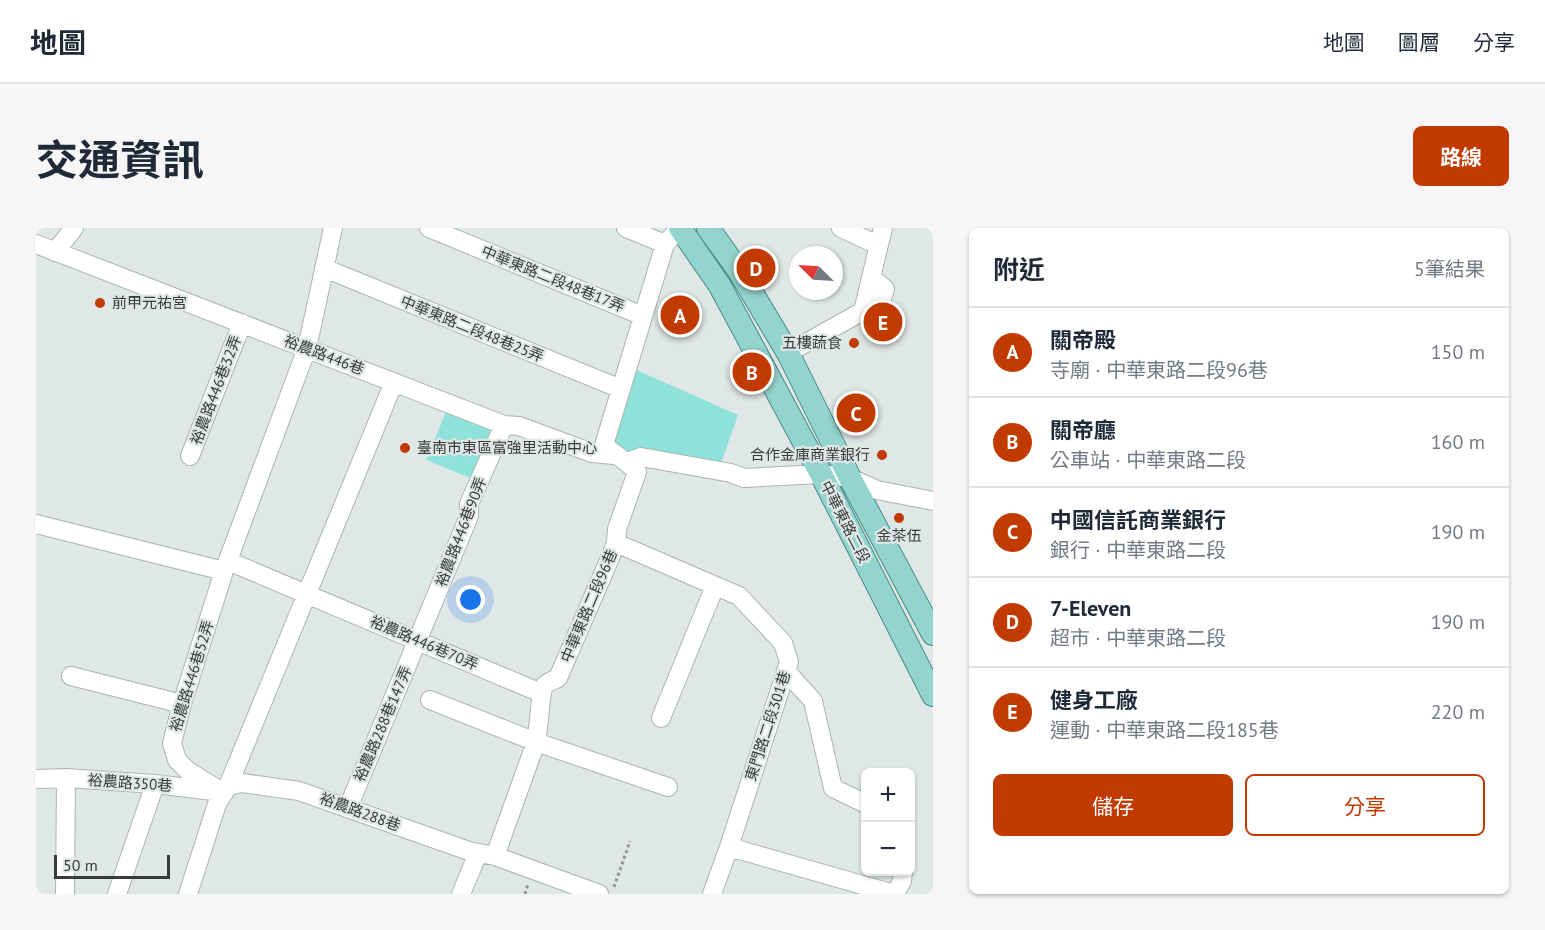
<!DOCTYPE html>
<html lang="zh-TW">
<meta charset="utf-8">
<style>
:root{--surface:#fff;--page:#f6f6f7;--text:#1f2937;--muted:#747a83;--line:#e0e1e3;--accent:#c13a00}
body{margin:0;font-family:"PT Sans","Noto Sans TC",sans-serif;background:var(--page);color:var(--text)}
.controls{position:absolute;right:18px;bottom:18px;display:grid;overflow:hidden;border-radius:9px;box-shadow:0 2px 4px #0004}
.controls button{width:54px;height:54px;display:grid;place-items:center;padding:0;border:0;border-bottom:2px solid var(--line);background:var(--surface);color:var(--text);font:30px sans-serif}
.compass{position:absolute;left:753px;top:18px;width:54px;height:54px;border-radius:50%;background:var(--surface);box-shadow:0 2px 4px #0004;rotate:294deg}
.scale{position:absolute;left:18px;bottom:15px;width:116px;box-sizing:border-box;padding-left:6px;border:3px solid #383b3b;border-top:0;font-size:16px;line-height:21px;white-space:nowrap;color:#383b3b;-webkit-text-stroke:4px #dfe8e7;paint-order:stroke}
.you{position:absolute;left:435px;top:372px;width:21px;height:21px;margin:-15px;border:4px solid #fff;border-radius:50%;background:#1a73e8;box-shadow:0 0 0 9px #1a73e833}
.badge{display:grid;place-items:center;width:39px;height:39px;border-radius:50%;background:var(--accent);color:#fff;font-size:20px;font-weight:700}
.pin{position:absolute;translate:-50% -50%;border:3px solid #fff;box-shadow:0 2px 6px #0006}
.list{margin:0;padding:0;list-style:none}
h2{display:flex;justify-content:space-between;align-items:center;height:78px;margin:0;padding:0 24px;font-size:26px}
h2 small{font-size:20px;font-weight:400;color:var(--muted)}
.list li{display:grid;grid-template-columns:39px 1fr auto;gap:18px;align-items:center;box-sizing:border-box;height:90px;padding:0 24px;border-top:2px solid var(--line)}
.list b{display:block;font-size:22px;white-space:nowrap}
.list p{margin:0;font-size:20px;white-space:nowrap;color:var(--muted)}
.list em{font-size:20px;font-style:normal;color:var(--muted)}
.actions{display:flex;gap:12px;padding:18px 24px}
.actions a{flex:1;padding:14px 0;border:2px solid var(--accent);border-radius:9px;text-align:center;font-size:21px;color:var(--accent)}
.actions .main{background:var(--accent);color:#fff}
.map{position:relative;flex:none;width:897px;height:666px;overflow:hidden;border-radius:9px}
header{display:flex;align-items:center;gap:36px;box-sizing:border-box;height:84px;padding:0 30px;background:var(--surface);border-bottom:2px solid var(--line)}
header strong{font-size:28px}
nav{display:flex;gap:33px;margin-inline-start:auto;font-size:21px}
.intro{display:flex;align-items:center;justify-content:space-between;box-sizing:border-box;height:144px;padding:0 36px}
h1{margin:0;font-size:42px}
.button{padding:15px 27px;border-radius:9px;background:var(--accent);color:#fff;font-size:21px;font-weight:700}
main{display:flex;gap:36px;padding:0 36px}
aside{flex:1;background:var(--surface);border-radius:9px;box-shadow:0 2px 4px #0004}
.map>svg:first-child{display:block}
</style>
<header>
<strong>地圖</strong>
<nav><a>地圖</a><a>圖層</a><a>分享</a></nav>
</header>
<div class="intro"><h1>交通資訊</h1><a class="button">路線</a></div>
<main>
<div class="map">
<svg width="897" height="666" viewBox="0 0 897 666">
<rect width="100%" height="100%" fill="#dfe8e7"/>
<path fill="#8ee2da" d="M596 140 702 187 683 241 592 233 571 217Z
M410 184 459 204 437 251 390 232Z"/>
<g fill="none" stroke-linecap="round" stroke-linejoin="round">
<defs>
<path id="minor" d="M393 0 607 88
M590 0 629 16
M805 0 842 17
M0 16 468 197 483 198 556 225 578 227
M19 24 38 0
M288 40 585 161
M827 83H842L849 61 835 49
M752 125 827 83 847 0
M154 228 206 95
M592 234 605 229 695 245 708 250 785 246 814 250 841 262 897 273
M0 296 188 343
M580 315 703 368 747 415 753 434 693 619 676 666
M192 333 505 465
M750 443 777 473 797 560 830 576
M35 448 146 476
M394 472 500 514 632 559
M625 490 679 358
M0 551 30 550 119 556 177 563
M192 558 358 154
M188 565 152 543 141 532 136 515 146 476 188 343 271 120 297 0
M312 580 433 288V276L468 197
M693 619 858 666
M459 628 500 514C503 502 504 463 509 457 512 454 518 452 522 450L574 330 580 315 581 301 601 244C591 233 579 227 568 217L629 16 644 0
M29 666 30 550
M81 666 119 556
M152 666 181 576 192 558 206 555 263 563 433 623 459 628 563 666
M425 666 442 625
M859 666 866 653 867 644"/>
<path id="major" d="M644 0 684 58 785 246 897 467
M672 0 703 43 752 125 814 250 897 406"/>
</defs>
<use href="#minor" stroke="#abb3b2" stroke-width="20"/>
<use href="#major" stroke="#468c86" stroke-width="24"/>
<path stroke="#8f9695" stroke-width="3" stroke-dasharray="3 3" stroke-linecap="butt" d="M578 659 594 613
M489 666 492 656"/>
<use href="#minor" stroke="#fff" stroke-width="18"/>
<use href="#major" stroke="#94d4ce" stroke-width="22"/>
</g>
<g fill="#c13a00" stroke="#dfe8e7" stroke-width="2">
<circle cx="64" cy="75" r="6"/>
<circle cx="818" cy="115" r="6"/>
<circle cx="369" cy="220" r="6"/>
<circle cx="846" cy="227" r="6"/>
<circle cx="863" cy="290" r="6"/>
</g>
<g text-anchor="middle" stroke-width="4.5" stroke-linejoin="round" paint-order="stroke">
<g font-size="15" fill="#383b3b" stroke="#dfe8e7">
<text transform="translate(517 51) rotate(22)" y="5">中華東路二段48巷17弄</text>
<text transform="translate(436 101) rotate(22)" y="5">中華東路二段48巷25弄</text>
<text transform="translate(288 127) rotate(21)" y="5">裕農路446巷</text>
<text transform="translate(180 162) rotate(-69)" y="5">裕農路446巷32弄</text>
<text transform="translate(809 294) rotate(63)" y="5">中華東路二段</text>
<text transform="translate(425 304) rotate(-69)" y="5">裕農路446巷90弄</text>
<text transform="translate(553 378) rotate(-67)" y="5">中華東路二段96巷</text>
<text transform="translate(388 415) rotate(23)" y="5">裕農路446巷70弄</text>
<text transform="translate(156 448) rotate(-73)" y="5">裕農路446巷52弄</text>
<text transform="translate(347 496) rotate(-67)" y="5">裕農路288巷147弄</text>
<text transform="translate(732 498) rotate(-72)" y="5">東門路二段301巷</text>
<text transform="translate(94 555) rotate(4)" y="5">裕農路350巷</text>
<text transform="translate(324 584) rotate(20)" y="5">裕農路288巷</text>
</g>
<g font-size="15" fill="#383b3b" stroke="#dfe8e7" text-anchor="start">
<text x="76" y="80">前甲元祐宮</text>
<text x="806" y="120" text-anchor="end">五樓蔬食</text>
<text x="381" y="225">臺南市東區富強里活動中心</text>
<text x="834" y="232" text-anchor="end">合作金庫商業銀行</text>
<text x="863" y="313" text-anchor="middle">金茶伍</text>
</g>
</g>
</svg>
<div class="controls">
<button>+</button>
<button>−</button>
</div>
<svg class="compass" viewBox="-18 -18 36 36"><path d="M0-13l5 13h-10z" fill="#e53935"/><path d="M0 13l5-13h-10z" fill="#747a83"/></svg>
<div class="scale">50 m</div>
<div class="you"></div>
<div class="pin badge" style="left:644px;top:87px">A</div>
<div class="pin badge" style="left:716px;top:144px">B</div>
<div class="pin badge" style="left:820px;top:185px">C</div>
<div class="pin badge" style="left:720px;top:40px">D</div>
<div class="pin badge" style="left:847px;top:94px">E</div>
</div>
<aside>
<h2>附近<small>5筆結果</small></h2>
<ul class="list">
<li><span class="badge">A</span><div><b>關帝殿</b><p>寺廟 · 中華東路二段96巷</p></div><em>150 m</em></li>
<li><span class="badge">B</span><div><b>關帝廳</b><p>公車站 · 中華東路二段</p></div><em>160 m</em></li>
<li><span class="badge">C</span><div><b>中國信託商業銀行</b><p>銀行 · 中華東路二段</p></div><em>190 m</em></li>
<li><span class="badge">D</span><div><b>7-Eleven</b><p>超市 · 中華東路二段</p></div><em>190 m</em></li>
<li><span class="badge">E</span><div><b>健身工廠</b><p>運動 · 中華東路二段185巷</p></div><em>220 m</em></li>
</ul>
<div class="actions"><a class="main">儲存</a><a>分享</a></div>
</aside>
</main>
